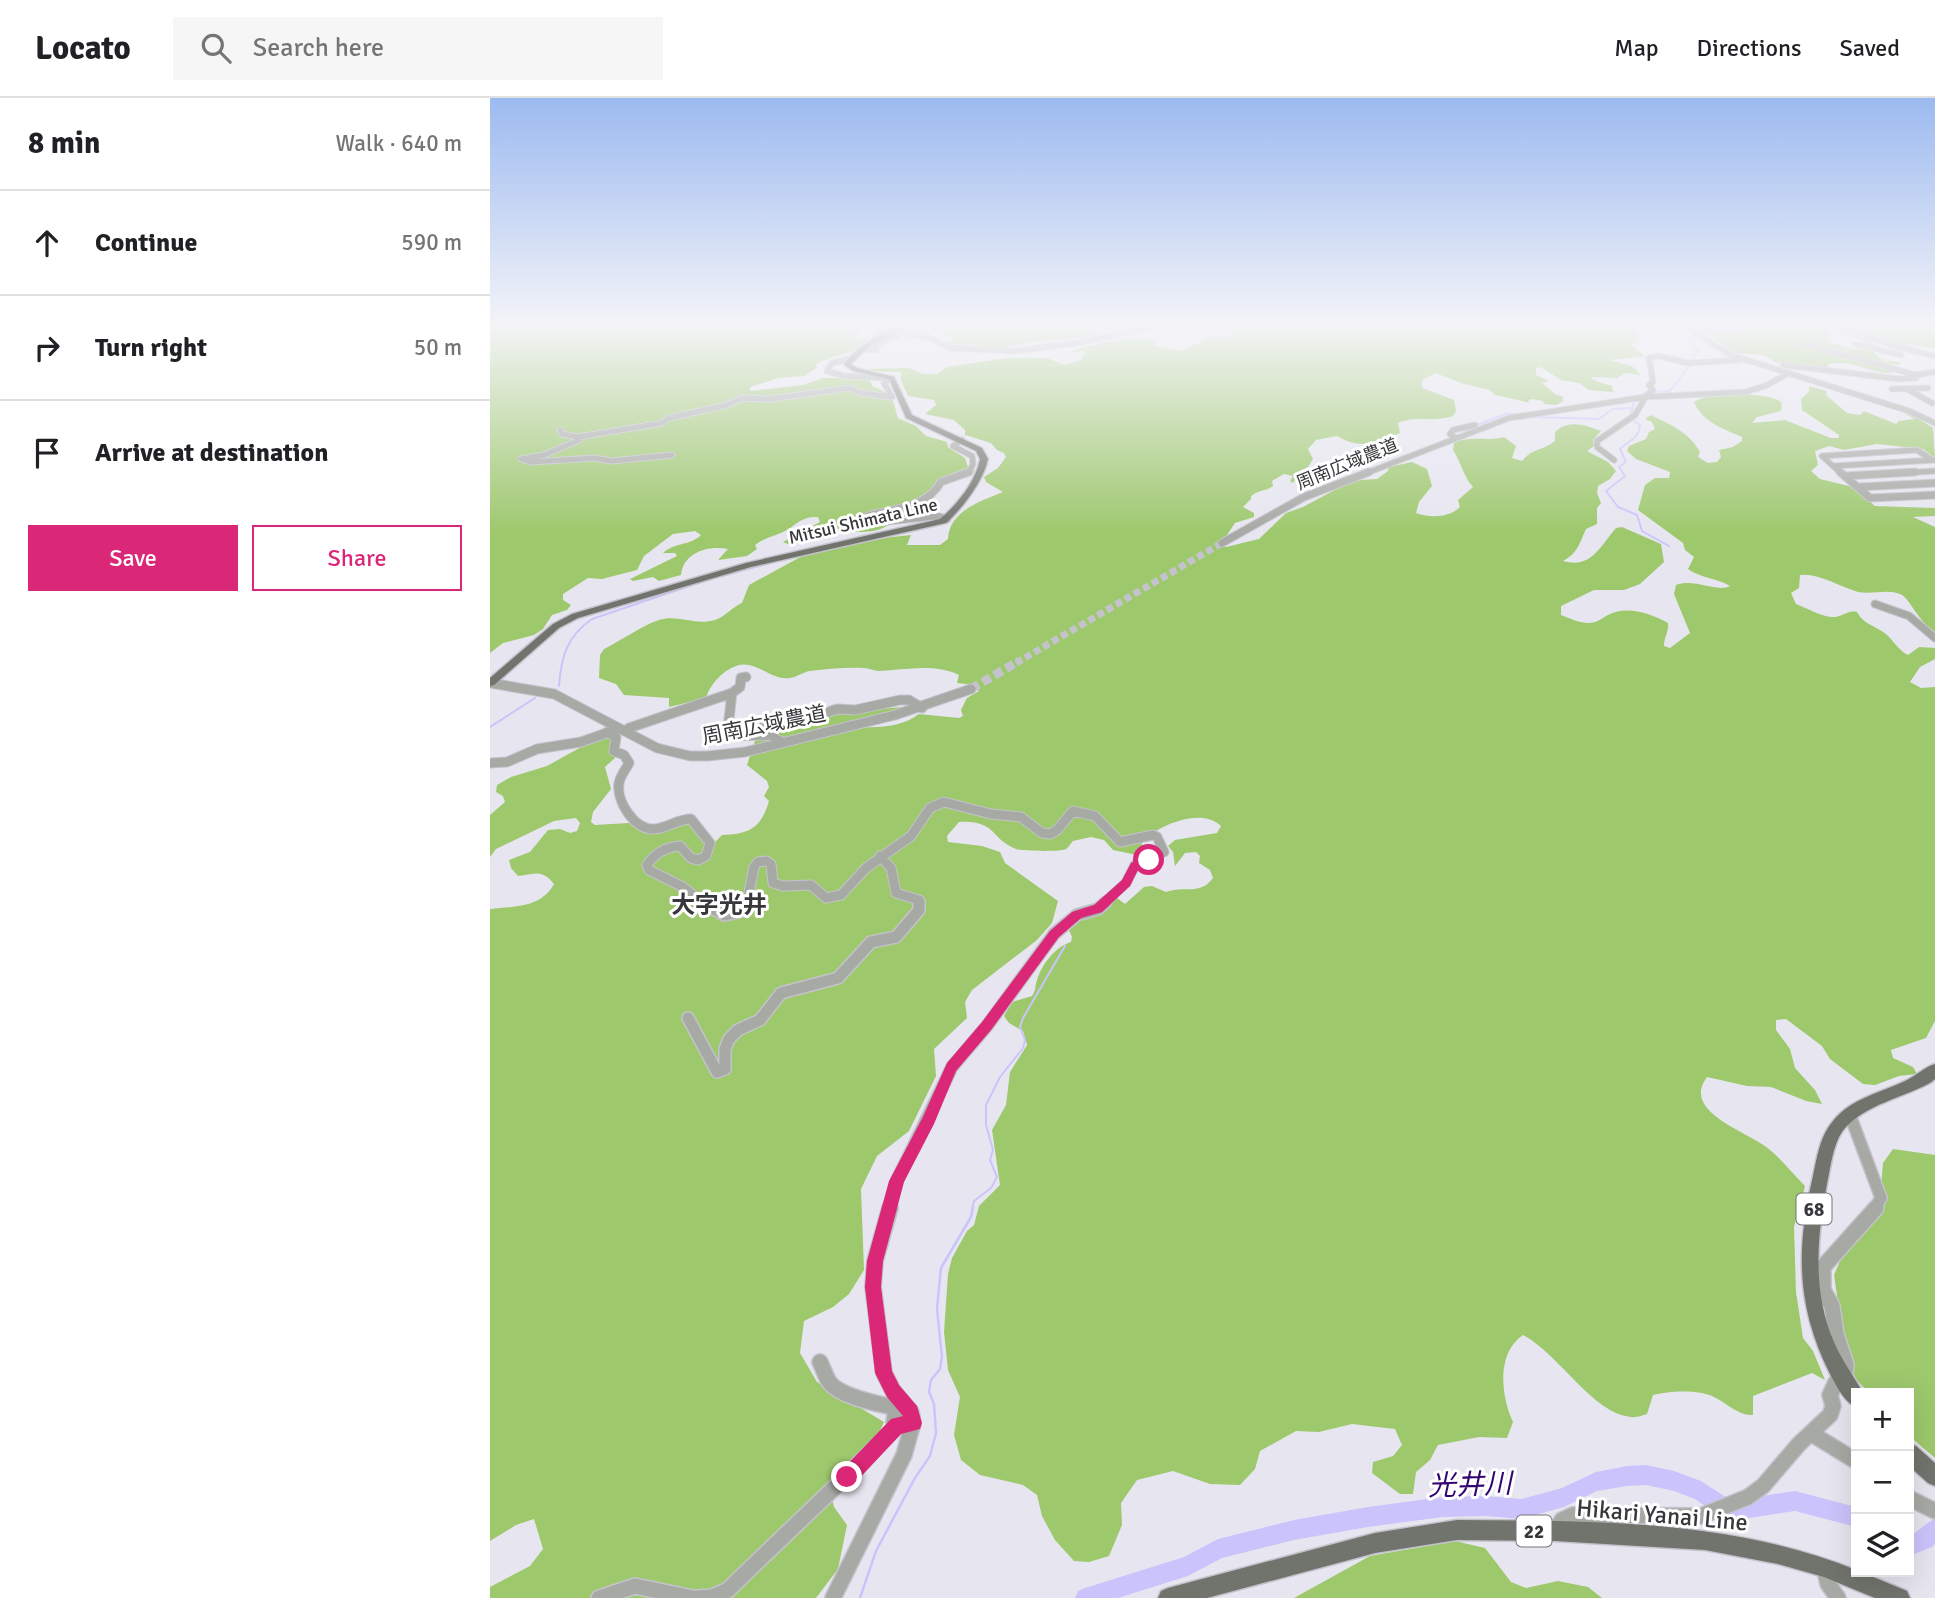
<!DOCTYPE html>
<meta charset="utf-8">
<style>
:root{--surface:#fff;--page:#f6f6f6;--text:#202124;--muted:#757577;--line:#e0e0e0;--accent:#db2777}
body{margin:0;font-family:Signika,"Noto Sans JP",sans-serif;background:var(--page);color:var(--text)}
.controls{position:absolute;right:21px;bottom:21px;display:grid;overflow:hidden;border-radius:0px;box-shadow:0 7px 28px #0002}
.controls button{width:63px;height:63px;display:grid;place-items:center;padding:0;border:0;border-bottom:2px solid var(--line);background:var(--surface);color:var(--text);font:35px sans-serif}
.stop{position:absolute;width:21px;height:21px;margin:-16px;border:5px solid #db2777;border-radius:50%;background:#fff}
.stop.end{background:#db2777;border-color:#fff;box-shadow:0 2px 7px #0008}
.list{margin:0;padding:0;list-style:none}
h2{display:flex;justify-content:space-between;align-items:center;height:91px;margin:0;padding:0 28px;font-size:30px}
h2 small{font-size:23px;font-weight:400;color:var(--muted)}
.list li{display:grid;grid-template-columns:46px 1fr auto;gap:21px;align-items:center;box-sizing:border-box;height:105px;padding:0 28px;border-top:2px solid var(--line)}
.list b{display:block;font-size:26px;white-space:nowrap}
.list em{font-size:23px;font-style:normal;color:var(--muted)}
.actions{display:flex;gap:14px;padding:21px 28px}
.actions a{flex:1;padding:16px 0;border:2px solid var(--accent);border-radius:0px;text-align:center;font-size:24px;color:var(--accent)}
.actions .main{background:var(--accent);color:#fff}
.icon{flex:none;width:38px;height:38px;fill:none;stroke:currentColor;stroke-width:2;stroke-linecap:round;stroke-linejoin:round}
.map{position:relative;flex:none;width:1445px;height:1500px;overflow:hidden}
header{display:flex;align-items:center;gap:42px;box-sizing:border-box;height:98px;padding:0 35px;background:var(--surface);border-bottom:2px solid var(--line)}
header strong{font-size:33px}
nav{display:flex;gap:38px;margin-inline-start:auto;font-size:24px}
.search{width:490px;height:63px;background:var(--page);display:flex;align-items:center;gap:18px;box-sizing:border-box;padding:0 24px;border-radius:0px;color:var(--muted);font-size:26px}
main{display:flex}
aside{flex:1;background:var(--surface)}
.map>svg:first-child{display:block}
</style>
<header>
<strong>Locato</strong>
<div class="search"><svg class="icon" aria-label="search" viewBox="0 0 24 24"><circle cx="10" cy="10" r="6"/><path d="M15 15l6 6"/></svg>Search here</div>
<nav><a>Map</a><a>Directions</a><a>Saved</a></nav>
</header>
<main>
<aside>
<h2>8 min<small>Walk · 640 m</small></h2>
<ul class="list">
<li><svg class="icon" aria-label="ahead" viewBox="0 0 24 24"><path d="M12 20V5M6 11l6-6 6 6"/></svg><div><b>Continue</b></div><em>590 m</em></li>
<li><svg class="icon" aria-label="right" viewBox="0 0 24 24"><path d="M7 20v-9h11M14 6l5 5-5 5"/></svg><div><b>Turn right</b></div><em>50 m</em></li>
<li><svg class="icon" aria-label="arrive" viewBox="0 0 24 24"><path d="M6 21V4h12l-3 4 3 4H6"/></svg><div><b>Arrive at destination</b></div></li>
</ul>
<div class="actions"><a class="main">Save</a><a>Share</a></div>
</aside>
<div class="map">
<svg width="1445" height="1500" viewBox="0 0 1445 1500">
<rect width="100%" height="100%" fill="#e7e6f0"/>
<path fill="#9dc86c" d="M444 226 624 227 605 231 603 235 617 238 546 243 507 251 485 247 454 246 466 239 444 234Z
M1091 226 1100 230 1143 231 1150 241 1141 247 1155 258 1119 262 1142 268 1151 277 1135 275 1127 280 1102 279 1103 282 1122 288 1123 294 1099 292 1089 285 1071 282 1051 269 1046 270V277L1059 283 1052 285 1065 296 1073 299V303L1066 307 1054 306 1053 303 1043 301 1038 302 1040 305 1032 303 1005 297 1000 292 971 285 946 275 932 282V290L964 302 966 313 963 318C941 325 928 317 908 325L910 335C885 345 871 352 847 338L826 342 818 351 823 361 818 369 807 375V381L802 385 800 383 803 378 794 376 782 383 783 388C777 393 768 392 761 398V401L753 409 764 415V419L745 425 737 437 728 444 736 449 769 441 796 415 813 409 852 388 870 382 887 381 898 373 899 369 922 364 937 371 942 388 929 404 926 415C939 420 959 420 970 409L968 402 983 389C973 378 971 364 963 352L964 345C980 337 997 344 1014 339L1026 348 1022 360 1032 363C1042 350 1053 353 1065 343V334C1078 321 1095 327 1111 333L1103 342 1104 348 1097 353 1118 364 1126 373 1120 381 1108 388 1107 395 1111 405 1107 410V426L1096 431C1089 446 1088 455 1073 463 1102 471 1110 448 1126 430L1132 429 1171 446 1174 464 1150 486 1134 492H1104L1071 508V517C1079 520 1089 525 1098 525 1108 525 1110 521 1118 517 1137 507 1161 516 1178 525 1179 534 1174 539 1174 548L1180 550 1200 535 1184 496 1186 487C1205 480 1226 495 1240 488 1227 480 1210 480 1198 471L1204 459 1195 452 1193 445 1148 412 1155 387 1165 380H1179L1180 374 1146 361 1137 353 1139 348 1156 341 1159 334 1165 331 1162 324 1155 321 1161 317C1181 327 1199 334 1210 354L1208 359 1218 365 1227 364 1231 359 1229 352 1243 349 1252 343V339C1234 331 1212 324 1204 304 1216 294 1282 293 1292 305L1291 313 1267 319 1262 325 1295 322 1341 340H1349V337L1312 312 1311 301 1319 294V288L1337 293 1336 297 1357 315 1370 317 1374 313 1406 326 1409 323 1425 321 1414 315H1420L1443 330 1445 360 1433 351 1387 346 1354 352 1339 348 1325 353 1328 367 1321 373 1330 381 1363 389 1385 408 1445 410V418L1423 419 1445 429V534C1428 523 1421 503 1412 497 1400 490 1382 497 1368 494 1350 489 1329 475 1310 477L1309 490 1301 495 1306 506C1317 510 1333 520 1345 519 1354 518 1358 512 1367 514 1373 526 1386 528 1396 536 1404 543 1408 552 1418 557L1429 549 1445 550V561L1430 569 1420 584 1431 590 1445 589V923L1436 940 1401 952 1403 960 1423 969 1427 976 1409 978 1385 987 1373 986 1340 961 1332 948 1296 921 1286 922V932L1300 951 1305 970 1325 992 1332 1006 1316 1003 1281 989 1257 988 1217 979C1190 1015 1260 1034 1280 1052 1292 1062 1303 1076 1315 1088L1304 1129 1306 1194 1313 1240 1323 1253 1335 1282 1322 1275 1263 1298V1317C1248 1318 1237 1305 1224 1299 1208 1291 1180 1293 1163 1297L1157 1316C1153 1317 1146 1320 1141 1319 1103 1316 1069 1256 1033 1237 1006 1255 1011 1299 1023 1324L1017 1340 989 1339 948 1347 940 1362 926 1374 923 1396H910L882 1375 883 1364 903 1358 912 1347 905 1331 862 1326 829 1334 806 1333 770 1353 765 1371 750 1387 720 1386 683 1373 647 1382 631 1405 632 1427 619 1458 599 1464 584 1463 565 1442 552 1418 547 1397 533 1387 490 1377 471 1362 464 1337 470 1299 458 1272 454 1234 458 1176 462 1160 477 1133 484 1127 489 1108 510 1087 502 1032 516 1007 520 974 537 947 533 933 519 925 514 918 522 904 542 898C546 892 545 888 547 882 552 866 565 849 581 844L582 839 579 832 582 826 621 801 627 800 635 806 654 789 662 788 676 794C694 787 710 798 723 780L720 772 709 765 710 758 706 754 695 755 685 768 683 754 678 748 685 742 727 735 731 728C711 709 670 727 652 743V747L662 748 667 753 656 759 623 752 614 742 601 739 583 743C581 745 579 749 576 751 571 754 532 753 526 751 500 741 507 722 469 724L457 738 458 744 492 748 510 754 515 765 568 803 562 825 547 842 482 892 475 904 477 920 444 951 446 978 419 1033 387 1058 371 1091 374 1172 359 1196 343 1209 314 1223 310 1255 327 1284 394 1324 387 1339 339 1385 344 1409 357 1427 348 1471 326 1500H0V1489L40 1468 53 1451 44 1421 26 1427 0 1443V811C25 808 51 810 64 786 52 771 45 776 28 778L21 770 19 762 40 754 58 732 70 731 80 735 87 733 90 725 86 720 64 723 6 751 0 759V717L15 704 13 698 6 694 7 687 21 679 57 668 111 638 124 641 125 660 115 669 121 691 103 714 101 724 105 727 155 724 166 733C195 719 201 724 224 745L232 737C260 736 271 730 279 703L274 698 279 689 277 683 257 667 265 643 273 640 278 629 291 623 299 622 313 626 348 615 411 609 417 610 372 629C392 630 413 628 429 616L469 620 473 618 471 612 477 600 489 593 484 587 467 585 469 577C444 565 415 572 389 573 384 573 379 570 373 570 357 569 337 571 320 573 313 574 307 579 300 580 281 583 268 563 249 567 234 571 220 586 216 600L179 609V600L134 597 126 586 109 580 110 557 114 551C132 542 151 528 169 522 187 516 206 528 225 522 235 519 242 509 252 505L259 487 314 457 334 451 384 441 421 437 417 447H450L458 441C459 413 491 403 513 394L496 384 494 379 508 370 516 359 514 355 507 352 501 345 475 337V332L464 322 435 316 446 307 444 302 418 298 411 282V274L377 273 379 271 419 270 433 276H448L456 269 518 260H557L574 267 592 262 591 258 595 257V253L580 254C601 245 647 237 668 243L663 247 689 253 711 244 714 239H741L744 237 738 234 737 227Z
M1261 226 1440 227 1445 230V251L1412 245 1424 251 1419 253 1383 244 1377 245 1337 228H1330L1340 236 1337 241 1342 245 1363 251 1381 252 1393 263 1410 264V267L1401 266 1400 272 1404 275C1378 276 1363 260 1338 266V270L1285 264 1274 257 1243 255 1232 250 1234 247 1215 235C1221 230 1239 226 1248 227 1256 228 1258 233 1268 231Z
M0 227H373L366 239 378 242V245C362 256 343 257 326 266L327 270 314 278 288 280 260 289V293L313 287 333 280H379L382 288C405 298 401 297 408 320L426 328 436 338 457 344 458 349 475 360 478 369 485 373C477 384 468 379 457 383 452 385 446 391 441 394L442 401 421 412 397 419 395 420 403 424C383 439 366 432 344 434 329 436 315 445 300 447L293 444 330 424 328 419C313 418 308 425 297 432 286 438 275 439 265 447L267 451 257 458 228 462 238 451C219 447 193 454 191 477L169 483 163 479 143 483 140 481 187 458 185 455H173C185 444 200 448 211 437L205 433 183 436 154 458 147 472 112 481 98 480 73 496V502L81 507 77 512 62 517 53 531 44 537 13 545 0 555Z
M1403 1051 1445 1057V1360L1419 1338V1295H1379L1363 1278 1354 1245 1344 1177 1354 1154 1389 1115 1393 1065Z
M965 1443 995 1450 1021 1484 1036 1490 1068 1483 1098 1489 1112 1500H804L880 1458Z"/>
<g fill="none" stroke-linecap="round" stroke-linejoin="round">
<path stroke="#cbc4fc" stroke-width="2" d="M1180 226 1190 232 1208 253 1201 262
M1163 294 1180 293 1200 267
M1146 299 1157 295
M1140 318 1144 304
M1041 319 1109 321 1123 311 1143 310
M1141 321 1150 327C1149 341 1139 342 1130 351L1136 364 1129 369 1135 378 1116 393 1128 409 1147 417 1152 433 1179 448
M987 327 1016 316H1028
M228 479 295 461
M69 588C71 559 77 538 102 521L220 481
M0 629 45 600
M482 1111 484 1103 501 1090 507 1079 500 1062 503 1052 496 1027V1007L510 979 533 950 535 942 530 929 533 920 575 848"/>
<path stroke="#cbc4fc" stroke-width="2.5" d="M370 1500 386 1453 425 1380 440 1358 446 1335 444 1306 439 1294 441 1282 450 1271 452 1259 447 1211 451 1170 481 1119 483 1110"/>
<path fill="#cbc4fc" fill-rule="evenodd" d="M1156 1367 1184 1373 1211 1383 1234 1398 1246 1402 1305 1393 1366 1409V1429L1305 1413 1246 1422 1221 1412 1205 1401 1184 1393 1156 1387 1137 1388 1107 1393 1074 1409 1031 1421 996 1418 953 1419 878 1429 804 1442 732 1460 698 1478 628 1500H585L588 1493 595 1490 694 1459 728 1441 804 1422 878 1409 953 1399 996 1398 1031 1401 1072 1390 1106 1374 1137 1368Z
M1445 1421V1446L1442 1449 1419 1458V1438C1429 1434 1435 1425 1445 1421Z"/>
<path stroke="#c4c3cc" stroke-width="7" stroke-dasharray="7 3.5" stroke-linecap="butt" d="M526 565 732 445"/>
<path stroke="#c4c3cc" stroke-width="9" stroke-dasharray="9 4.5" stroke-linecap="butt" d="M481 591 529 563"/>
<defs>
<path id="minor-far4" d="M425 226 434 232 435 237 460 250 525 253 587 245 676 226
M1192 226 1241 257 1419 313 1445 325
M1290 226 1295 229
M1349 226 1401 247 1445 258
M1206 236 1221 230H1257L1251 226
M385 240 387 235 408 226
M1365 246 1411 257
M1318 247 1426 277 1445 274
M373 251 386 252 387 246 413 235 440 240
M360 261 342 265 337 273 354 278 401 280
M1293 267 1409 281 1426 280
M1402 291 1438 290
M1417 291 1442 305
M70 332 72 336 88 339 172 325 179 320 237 307 252 300 279 301 359 290 371 295 402 299 394 285 402 280
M966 340 960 336 963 332 985 327
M89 342 54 357 31 361 40 364 105 360 121 363 182 357
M472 342 463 348 482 358 483 366 479 374 474 376
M1124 362 1107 349V343L1145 317 1156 298 1163 292 1159 287 1163 284 1159 260 1168 258 1199 265 1250 262
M1343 368 1444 362
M874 376 1019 320 1155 299 1255 294 1275 288 1299 275
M1352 376 1332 358 1427 352 1442 362
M1394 376 1445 373"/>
<path id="minor-far3" d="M1350 374 1380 400 1445 397
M1355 378 1425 374
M1369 389 1445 385
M457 421 444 418 379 425 374 421 380 417C406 411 437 409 451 384L479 374
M732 445 814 399 879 374
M1385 506 1419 518 1445 540"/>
<path id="minor-far2" d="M0 585 64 596 167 650 200 658H218L255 654 405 617 481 591
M242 595 237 638 280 637 291 644
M139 630 242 595 250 589 251 580 256 579
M117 634 126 639 124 653 134 657 139 665C136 671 130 678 129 685 126 703 144 731 163 731 176 731 187 721 201 721L220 745 216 758 208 762 201 760 190 748C176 749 165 755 157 767L159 772 193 789 213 805
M262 636 275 626 294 619 311 623 347 611 365 612 410 602H419L432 610
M0 665 17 664 47 651 91 644 122 633
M390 758 401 770 406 795 429 802V805
M257 805 264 769 268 764 276 763 281 766 283 785 293 788 321 787 336 800 351 797 376 770 421 738 440 710 454 704 501 716 531 719 552 735 560 736 567 732 583 713 605 718 630 744 663 737 667 739 674 754 645 767 636 785 614 805"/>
<path id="minor-far1" d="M211 804 235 817 252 813 258 804
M198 920 227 974 235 971V951L239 941 248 932 270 922 291 895 348 880 381 844 406 839 429 812V804
M1360 1017 1391 1100 1384 1111
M399 1111 407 1082 462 969 497 928 564 836 587 817 608 811 616 804"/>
<path id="minor" d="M330 1264C333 1270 336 1280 340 1285 351 1299 390 1306 406 1310L404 1324 407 1328H413
M1355 1275 1356 1267 1346 1236 1342 1208 1333 1192V1169L1386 1110
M1322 1336 1366 1363
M1419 1400 1445 1413
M1066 1433 1072 1422 1083 1417 1211 1418 1258 1399 1273 1388 1309 1346 1340 1317 1343 1308 1340 1297 1346 1284
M1334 1469 1338 1486 1348 1500
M109 1500 145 1488 203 1500
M207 1500 222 1499 238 1492C294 1437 352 1384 407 1328
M343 1500 414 1357 423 1325 421 1314 403 1293 394 1275 383 1189 385 1163 400 1110"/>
<path id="major" d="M417 226H427L379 249 361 266 367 270 404 279 422 317 492 350 498 361C494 382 472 411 456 425L261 469 88 520 69 530 4 587 0 588V580L63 526 82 516 256 465 450 421C467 407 486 383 490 361L486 353 416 320 399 281 363 273 354 267C368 245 393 235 417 226Z
M1445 966V981L1440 985C1412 1000 1377 1006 1355 1030 1343 1044 1341 1068 1337 1086 1327 1138 1322 1194 1344 1244 1352 1263 1364 1278 1373 1295H1366V1309C1354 1304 1346 1287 1340 1276 1306 1208 1306 1151 1323 1078 1327 1059 1330 1038 1343 1023 1361 1000 1393 994 1417 982 1427 977 1435 969 1445 966Z
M1419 1346 1426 1348 1445 1365V1388L1438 1385 1419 1368Z
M967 1422C1101 1423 1240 1421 1366 1472V1474H1371L1417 1493 1420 1500H1385L1334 1479 1288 1466 1215 1452 1065 1443 967 1442 885 1455 717 1500H668L671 1493 678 1490 885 1435Z"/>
</defs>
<use href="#minor-far4" stroke="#c4c3cc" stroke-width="7"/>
<use href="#minor-far3" stroke="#c4c3cc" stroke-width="9"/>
<use href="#minor-far2" stroke="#c4c3cc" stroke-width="11"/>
<use href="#minor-far1" stroke="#c4c3cc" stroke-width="14"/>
<use href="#minor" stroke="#c4c3cc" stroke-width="18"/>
<use href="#major" stroke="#c4c3cc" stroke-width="3"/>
<use href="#minor-far4" stroke="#a7a9a5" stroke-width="5"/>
<use href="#minor-far3" stroke="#a7a9a5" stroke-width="7"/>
<use href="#minor-far2" stroke="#a7a9a5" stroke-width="9"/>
<use href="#minor-far1" stroke="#a7a9a5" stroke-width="11"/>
<use href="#minor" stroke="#a7a9a5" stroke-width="15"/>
<use href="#major" fill="#71746d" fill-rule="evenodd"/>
</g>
<linearGradient id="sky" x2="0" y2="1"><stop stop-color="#9cbaf0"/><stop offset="0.52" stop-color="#f4f4f8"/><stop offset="1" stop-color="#f4f4f8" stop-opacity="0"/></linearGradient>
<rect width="1445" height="436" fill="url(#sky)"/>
<path fill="#db2777" d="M659 758 665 762 649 770 640 788 612 814 591 820 569 839 501 932 466 973 444 1026 414 1084 393 1163 391 1189 402 1273 409 1287 427 1308 432 1325 430 1331 411 1336 364 1386 357 1388 351 1386 348 1379 351 1373 401 1321 413 1318 397 1299 385 1275 375 1189 377 1163 399 1083 433 1019 457 965 492 924 560 833 582 814 604 807 632 782 641 765Z"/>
<g text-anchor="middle" stroke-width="6" stroke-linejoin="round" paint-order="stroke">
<g font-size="18" fill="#38383c" stroke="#fff">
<text transform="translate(857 366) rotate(-22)" y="6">周南広域農道</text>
<text transform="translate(373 423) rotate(-13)" y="6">Mitsui Shimata Line</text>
</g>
<g fill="#fff" stroke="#747476" stroke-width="2">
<rect x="1306.5" y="1095.5" width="35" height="31" rx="5"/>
<rect x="1026.5" y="1417.5" width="35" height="31" rx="5"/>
</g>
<g font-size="19" font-weight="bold" fill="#38383c">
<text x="1324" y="1118">68</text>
<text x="1044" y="1440">22</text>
</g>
<g font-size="21" fill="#38383c" stroke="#fff">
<text transform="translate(274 627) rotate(-11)" y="7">周南広域農道</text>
</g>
<g font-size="24" font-weight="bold" fill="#38383c" stroke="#fff">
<text x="229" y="815">大字光井</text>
</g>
<g font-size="24" fill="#38383c" stroke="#fff">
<text transform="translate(1172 1417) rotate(5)" y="8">Hikari Yanai Line</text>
</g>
<g font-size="28" font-style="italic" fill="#310472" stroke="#fff">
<text transform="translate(980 1386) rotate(-2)" y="10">光井川</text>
</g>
</g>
</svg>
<div class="controls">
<button>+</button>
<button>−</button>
<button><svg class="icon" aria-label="layers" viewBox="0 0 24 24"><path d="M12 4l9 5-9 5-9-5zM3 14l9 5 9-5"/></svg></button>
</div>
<div class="stop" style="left:659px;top:762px"></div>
<div class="stop end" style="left:357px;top:1379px"></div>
</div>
</main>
